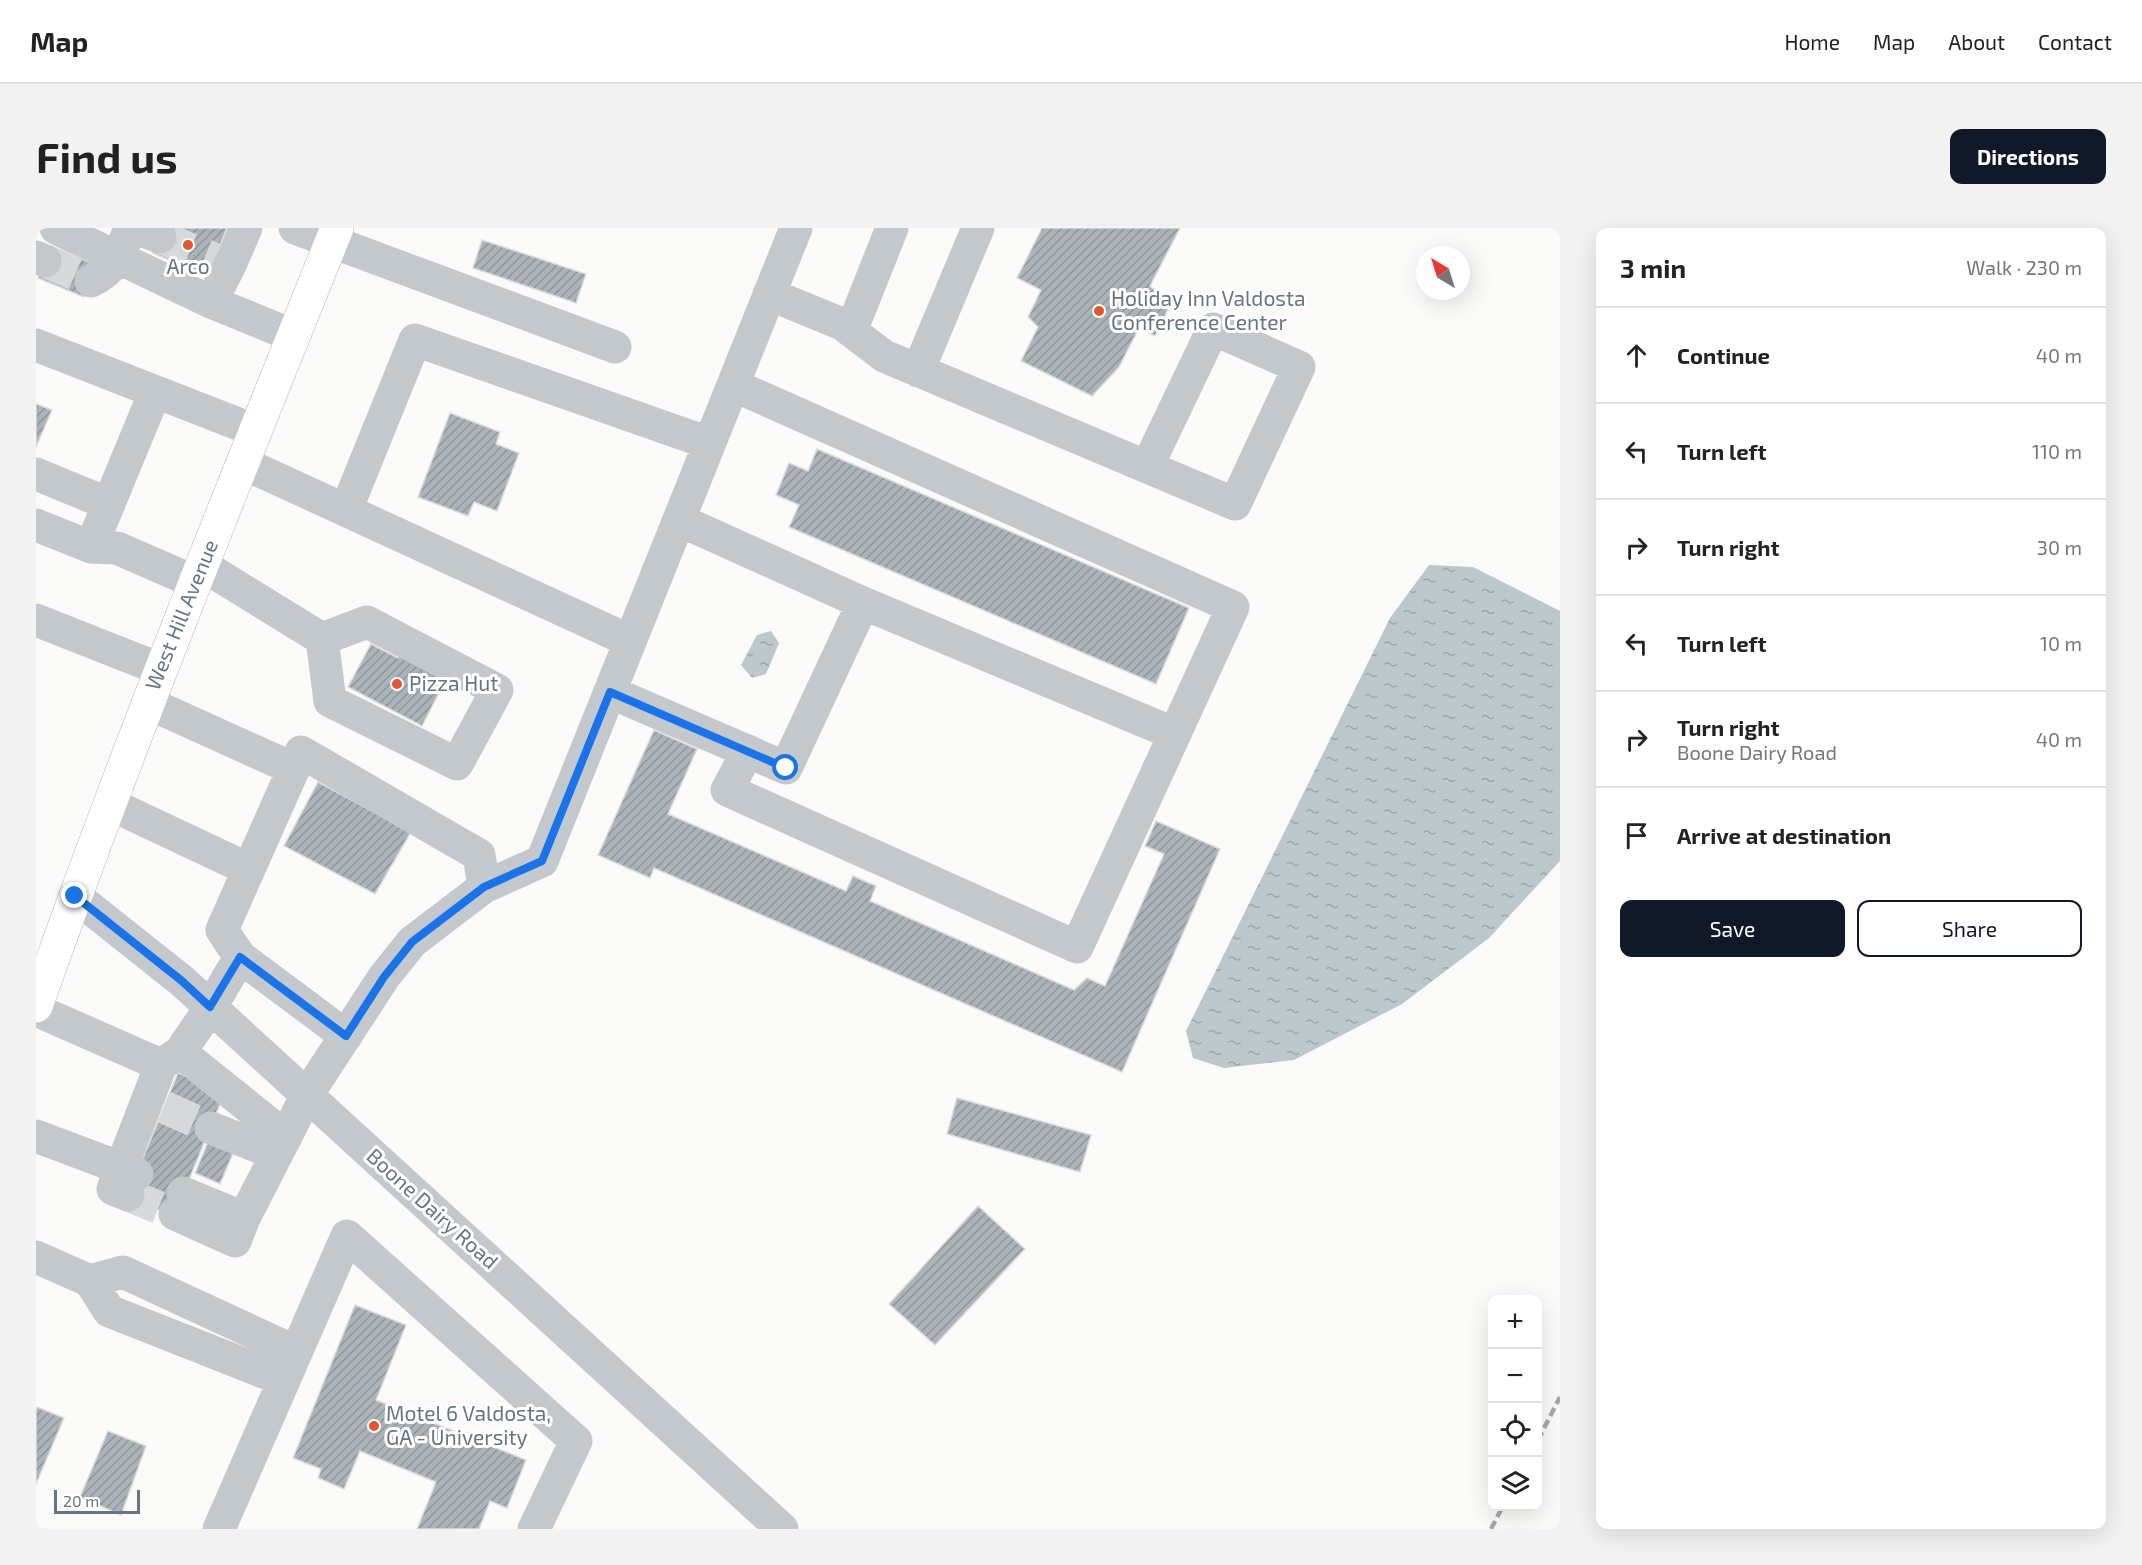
<!DOCTYPE html>
<meta charset="utf-8">
<style>
:root{--surface:#fff;--page:#f2f2f2;--text:#222;--muted:#767676;--line:#e0e0e0;--accent:#111827}
body{margin:0;font-family:"Exo 2",sans-serif;background:var(--page);color:var(--text)}
.controls{position:absolute;right:18px;bottom:18px;display:grid;overflow:hidden;border-radius:12px;box-shadow:0 6px 24px #0002}
.controls button{width:54px;height:54px;display:grid;place-items:center;padding:0;border:0;border-bottom:2px solid var(--line);background:var(--surface);color:var(--text);font:30px sans-serif}
.compass{position:absolute;left:1380px;top:18px;width:54px;height:54px;border-radius:50%;background:var(--surface);box-shadow:0 6px 24px #0002;rotate:322deg}
.scale{position:absolute;left:18px;bottom:15px;width:86px;box-sizing:border-box;padding-left:6px;border:3px solid #657683;border-top:0;font-size:16px;line-height:21px;white-space:nowrap;color:#657683;-webkit-text-stroke:4px #fff;paint-order:stroke}
.stop{position:absolute;width:18px;height:18px;margin:-14px;border:4px solid #1a73e8;border-radius:50%;background:#fff}
.stop.end{background:#1a73e8;border-color:#fff;box-shadow:0 2px 6px #0008}
.list{margin:0;padding:0;list-style:none}
h2{display:flex;justify-content:space-between;align-items:center;height:78px;margin:0;padding:0 24px;font-size:26px}
h2 small{font-size:20px;font-weight:400;color:var(--muted)}
.list li{display:grid;grid-template-columns:39px 1fr auto;gap:18px;align-items:center;box-sizing:border-box;height:96px;padding:0 24px;border-top:2px solid var(--line)}
.list b{display:block;font-size:22px;white-space:nowrap}
.list p{margin:0;font-size:20px;white-space:nowrap;color:var(--muted)}
.list em{font-size:20px;font-style:normal;color:var(--muted)}
.actions{display:flex;gap:12px;padding:18px 24px}
.actions a{flex:1;padding:14px 0;border:2px solid var(--accent);border-radius:12px;text-align:center;font-size:21px;color:var(--accent)}
.actions .main{background:var(--accent);color:#fff}
.icon{flex:none;width:33px;height:33px;fill:none;stroke:currentColor;stroke-width:2;stroke-linecap:round;stroke-linejoin:round}
.map{position:relative;flex:none;width:1524px;height:1301px;overflow:hidden;border-radius:12px}
header{display:flex;align-items:center;gap:36px;box-sizing:border-box;height:84px;padding:0 30px;background:var(--surface);border-bottom:2px solid var(--line)}
header strong{font-size:28px}
nav{display:flex;gap:33px;margin-inline-start:auto;font-size:21px}
.intro{display:flex;align-items:center;justify-content:space-between;box-sizing:border-box;height:144px;padding:0 36px}
h1{margin:0;font-size:42px}
.button{padding:15px 27px;border-radius:12px;background:var(--accent);color:#fff;font-size:21px;font-weight:700}
main{display:flex;gap:36px;padding:0 36px}
aside{flex:1;background:var(--surface);border-radius:12px;box-shadow:0 6px 24px #0002}
.map>svg:first-child{display:block}
</style>
<header>
<strong>Map</strong>
<nav><a>Home</a><a>Map</a><a>About</a><a>Contact</a></nav>
</header>
<div class="intro"><h1>Find us</h1><a class="button">Directions</a></div>
<main>
<div class="map">
<svg width="1524" height="1301" viewBox="0 0 1524 1301">
<defs>
<pattern id="water-ripples" width="26" height="14" patternUnits="userSpaceOnUse" patternTransform="scale(1.5)"><rect width="26" height="14" fill="#bbc7cb"/><path d="M2 4q2-2 4 0t4 0M15 11q2-2 4 0t4 0" fill="none" stroke="#9ca6aa"/></pattern>
<pattern id="building-hatch" width="6" height="6" patternUnits="userSpaceOnUse" patternTransform="scale(1.5)"><rect width="6" height="6" fill="#aab3b9"/><path d="M-1 1l2-2M0 6l6-6M5 7l2-2" fill="none" stroke="#8e969c"/></pattern>
</defs>
<rect width="100%" height="100%" fill="#fafaf8"/>
<path fill="url(#water-ripples)" d="M1393 337 1437 339 1524 383V633L1453 710 1366 776 1258 832 1188 840 1157 830 1150 803 1354 390Z
M735 403 743 415 730 446 716 450 705 437 721 407Z"/>
<path fill="url(#building-hatch)" stroke="#dcdcda" stroke-width="1.5" d="M128 0H191L171 48 117 25Z
M1006 0H1144L1114 58 1134 77 1119 108 1103 100 1083 139 1056 168 985 133 1002 99 992 89 1005 62 981 50Z
M446 12 550 46 540 75 437 40Z
M15 18 62 38 48 69 2 50Z
M0 176 16 182 0 219Z
M414 185 464 204 460 216 483 225 461 283 438 274 432 288 382 269Z
M781 221 1153 380 1120 456 753 299 763 277 740 267 753 235 772 243Z
M335 416 362 430 367 421 409 453 386 498 312 459Z
M618 502 661 521 632 586 810 663 817 648 840 658 834 673 1038 762 1051 750 1069 758 1128 626 1109 618 1120 593 1184 621 1086 844 618 640 614 650 562 627Z
M282 554 375 604 339 666 248 618Z
M142 845 189 864 138 988 91 969Z
M921 870 1055 907 1044 944 911 906Z
M175 907 200 918 184 956 159 945Z
M942 978 989 1021 899 1117 853 1076Z
M319 1077 370 1097 340 1172 490 1232 471 1280 454 1273 443 1301H381L400 1254 324 1223 308 1261 282 1250 285 1241 257 1230Z
M1 1179 28 1190 0 1256V1182Z
M72 1203 110 1218 85 1287 44 1269Z"/>
<g fill="none" stroke-linecap="round" stroke-linejoin="round">
<path stroke="#d5d9db" stroke-width="33" stroke-dasharray="33 16" stroke-linecap="butt" d="M124 9 178 31
M9 33 55 53
M128 879 175 900
M92 967 139 986"/>
<defs>
<path id="highway" d="M0 778C93 515 197 258 301 0"/>
</defs>
<use href="#highway" stroke="#b4b9bd" stroke-width="34"/>
<path stroke="#c3c8cc" stroke-width="33" d="M20 0 175 74 194 37 210 0
M99 0 124 9
M259 0 579 119
M0 29 9 33
M55 53C80 41 85 24 94 0
M733 66 806 96 848 128 1199 276 1263 139 1177 101 1111 239
M175 74 258 108
M815 103 856 0
M0 117 220 203
M882 143 942 0
M697 157 1197 379 1041 719 691 562 712 523
M207 235 594 413
M0 246 73 276
M310 282 379 112 673 215
M0 297 55 319 81 320 159 354
M55 319 119 164
M166 337 286 411
M827 375 1139 506
M0 392 124 441
M331 394 461 462 421 536 294 473 286 411Z
M574 464 750 540 827 375 643 292
M112 475 258 541
M74 576 212 641
M39 668 146 753 746 1301
M204 729 310 808
M0 782 125 837 77 961 92 967
M144 824 250 909
M125 837 144 824 175 779 204 729 186 702 265 524 443 627 448 659
M175 900 241 926
M0 908 101 946
M147 965 208 990 271 867 348 749 376 714 448 659 506 633 760 0
M139 986 199 1013 208 990
M0 1029 54 1053 73 1083 248 1152
M54 1053 87 1044 260 1124
M183 1301 311 1008 540 1213 498 1301"/>
<use href="#highway" stroke="#fff" stroke-width="33"/>
<path stroke="#a2aab0" stroke-width="4.5" stroke-dasharray="9 4.5" stroke-linecap="butt" d="M1502 1212 1524 1169
M1455 1301 1467 1278"/>
</g>
<g fill="none" stroke-linecap="round" stroke-linejoin="round">
<path stroke="#1a73e8" stroke-width="8" d="M39 668 146 753 174 779 204 729 310 808 348 749 376 714 448 659 506 633 574 464 750 540"/>
</g>
<g fill="#e4572e" stroke="#fff" stroke-width="2">
<circle cx="152" cy="17" r="6"/>
<circle cx="1063" cy="83" r="6"/>
<circle cx="361" cy="456" r="6"/>
<circle cx="338" cy="1198" r="6"/>
</g>
<g text-anchor="middle" stroke-width="6" stroke-linejoin="round" paint-order="stroke">
<g font-size="21" fill="#657683" stroke="#fff" text-anchor="start">
<text x="152" y="46" text-anchor="middle">Arco</text>
<text x="1075" y="78">Holiday Inn Valdosta<tspan x="1075" dy="24">Conference Center</tspan></text>
<text x="373" y="463">Pizza Hut</text>
<text x="350" y="1193">Motel 6 Valdosta,<tspan x="350" dy="24">GA - University</tspan></text>
</g>
<g font-size="21" fill="#657683" stroke="#fff">
<text transform="translate(146 387) rotate(-68)" y="7">West Hill Avenue</text>
<text transform="translate(396 981) rotate(42)" y="7">Boone Dairy Road</text>
</g>
</g>
</svg>
<div class="controls">
<button>+</button>
<button>−</button>
<button><svg class="icon" aria-label="locate" viewBox="0 0 24 24"><circle cx="12" cy="12" r="6"/><path d="M12 2v4M12 18v4M2 12h4M18 12h4"/></svg></button>
<button><svg class="icon" aria-label="layers" viewBox="0 0 24 24"><path d="M12 4l9 5-9 5-9-5zM3 14l9 5 9-5"/></svg></button>
</div>
<svg class="compass" viewBox="-18 -18 36 36"><path d="M0-13l5 13h-10z" fill="#e53935"/><path d="M0 13l5-13h-10z" fill="#767676"/></svg>
<div class="scale">20 m</div>
<div class="stop" style="left:750px;top:540px"></div>
<div class="stop end" style="left:39px;top:668px"></div>
</div>
<aside>
<h2>3 min<small>Walk · 230 m</small></h2>
<ul class="list">
<li><svg class="icon" aria-label="ahead" viewBox="0 0 24 24"><path d="M12 20V5M6 11l6-6 6 6"/></svg><div><b>Continue</b></div><em>40 m</em></li>
<li><svg class="icon" aria-label="left" viewBox="0 0 24 24"><path d="M17 20v-9H6M10 6l-5 5 5 5"/></svg><div><b>Turn left</b></div><em>110 m</em></li>
<li><svg class="icon" aria-label="right" viewBox="0 0 24 24"><path d="M7 20v-9h11M14 6l5 5-5 5"/></svg><div><b>Turn right</b></div><em>30 m</em></li>
<li><svg class="icon" aria-label="left" viewBox="0 0 24 24"><path d="M17 20v-9H6M10 6l-5 5 5 5"/></svg><div><b>Turn left</b></div><em>10 m</em></li>
<li><svg class="icon" aria-label="right" viewBox="0 0 24 24"><path d="M7 20v-9h11M14 6l5 5-5 5"/></svg><div><b>Turn right</b><p>Boone Dairy Road</p></div><em>40 m</em></li>
<li><svg class="icon" aria-label="arrive" viewBox="0 0 24 24"><path d="M6 21V4h12l-3 4 3 4H6"/></svg><div><b>Arrive at destination</b></div></li>
</ul>
<div class="actions"><a class="main">Save</a><a>Share</a></div>
</aside>
</main>
